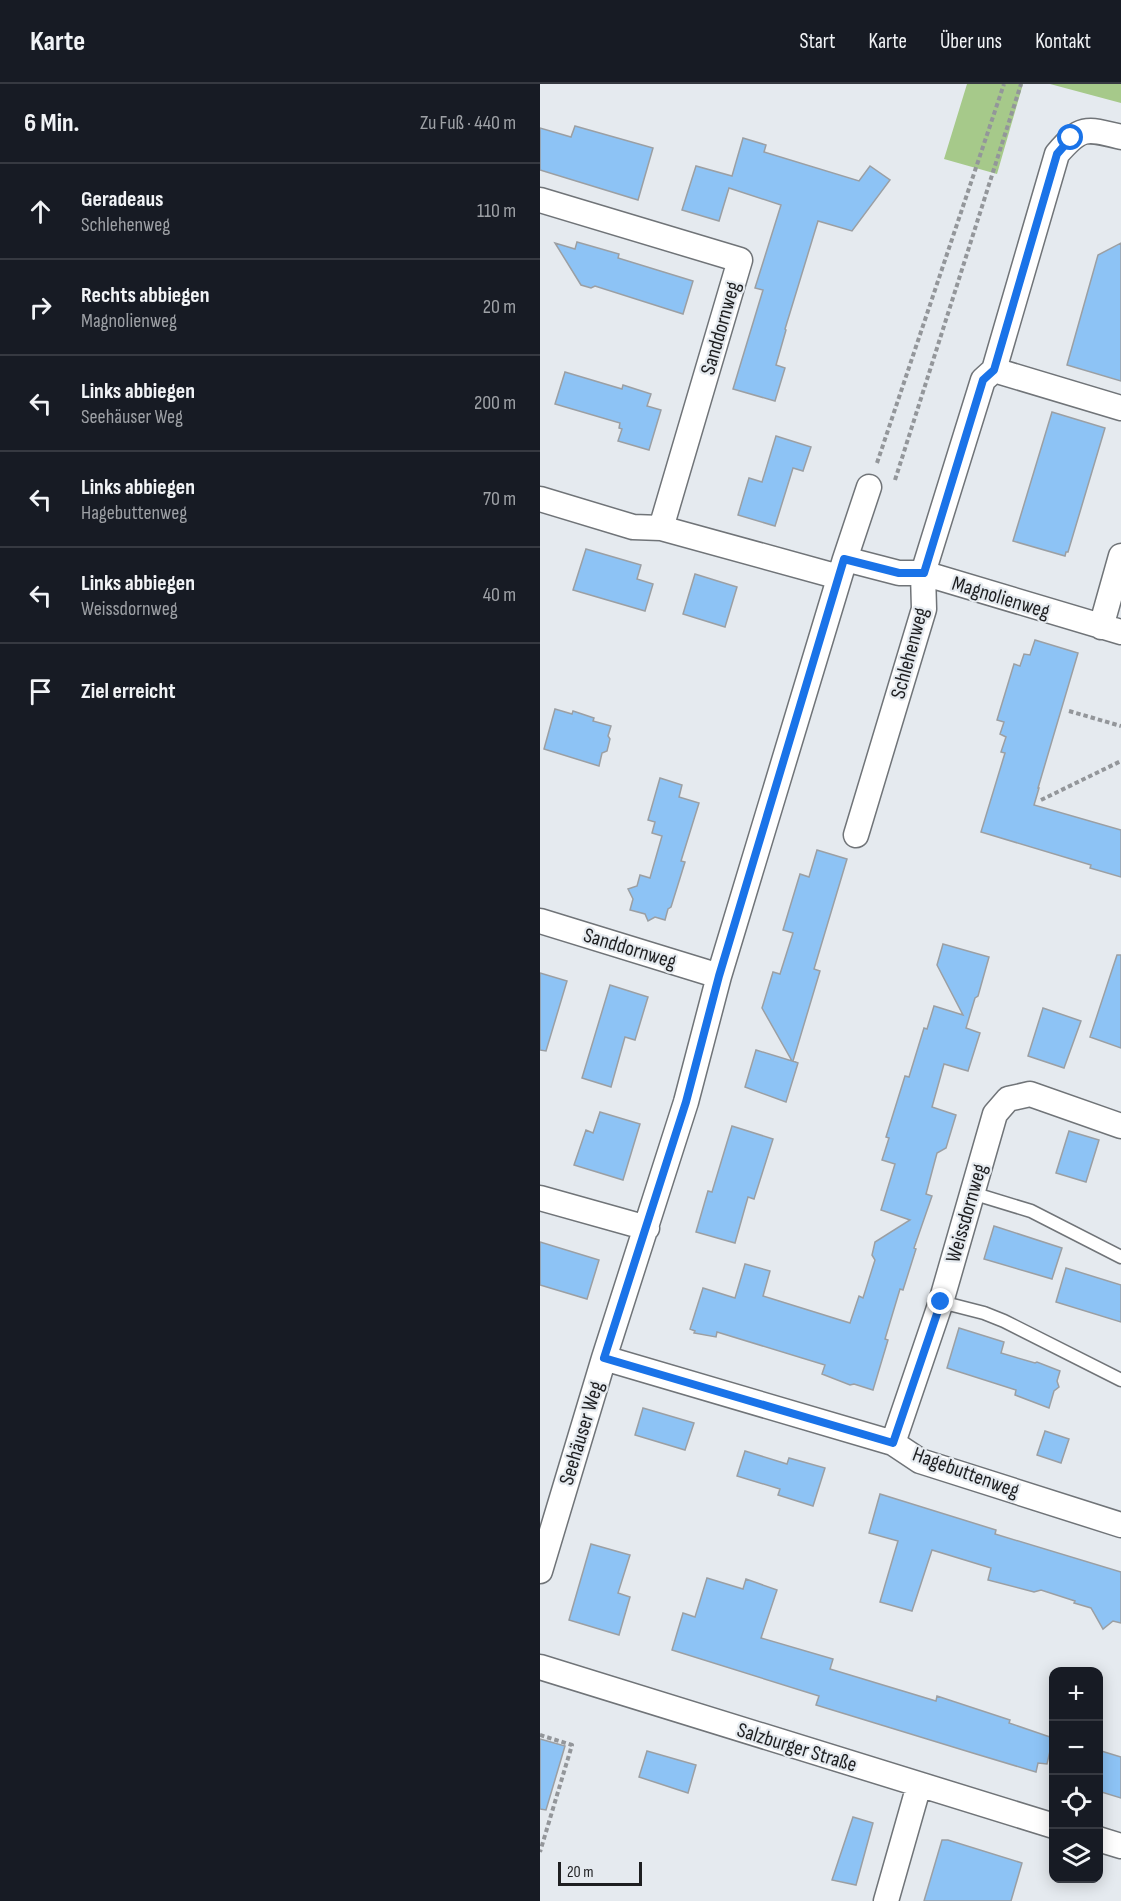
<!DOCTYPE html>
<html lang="de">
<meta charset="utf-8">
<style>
:root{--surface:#171b24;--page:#242831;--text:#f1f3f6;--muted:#9ea1a6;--line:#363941}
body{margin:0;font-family:"Sofia Sans Condensed",sans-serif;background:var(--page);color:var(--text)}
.controls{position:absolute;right:18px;bottom:18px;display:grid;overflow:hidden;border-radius:12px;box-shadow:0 3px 15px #0003}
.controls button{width:54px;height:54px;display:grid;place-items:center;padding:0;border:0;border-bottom:2px solid var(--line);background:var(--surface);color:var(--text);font:30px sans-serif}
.scale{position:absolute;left:18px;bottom:15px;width:84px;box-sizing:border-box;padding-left:6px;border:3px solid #1e1f21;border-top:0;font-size:16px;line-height:21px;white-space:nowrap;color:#1e1f21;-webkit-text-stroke:4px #e5eaef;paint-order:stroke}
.stop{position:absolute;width:18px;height:18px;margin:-14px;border:4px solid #1a73e8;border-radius:50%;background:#fff}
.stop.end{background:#1a73e8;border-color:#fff;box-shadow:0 2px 6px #0008}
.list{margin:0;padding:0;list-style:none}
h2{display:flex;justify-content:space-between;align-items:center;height:78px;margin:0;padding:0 24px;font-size:26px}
h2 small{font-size:20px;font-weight:400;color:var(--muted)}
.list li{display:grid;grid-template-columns:39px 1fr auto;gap:18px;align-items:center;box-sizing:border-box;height:96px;padding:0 24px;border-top:2px solid var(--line)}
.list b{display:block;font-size:22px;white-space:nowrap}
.list p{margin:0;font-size:20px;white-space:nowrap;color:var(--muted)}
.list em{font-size:20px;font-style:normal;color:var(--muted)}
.icon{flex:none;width:33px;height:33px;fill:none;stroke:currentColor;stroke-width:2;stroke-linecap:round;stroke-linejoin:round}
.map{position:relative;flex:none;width:581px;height:1817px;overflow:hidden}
header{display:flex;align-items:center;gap:36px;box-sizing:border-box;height:84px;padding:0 30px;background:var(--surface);border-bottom:2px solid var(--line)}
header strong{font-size:28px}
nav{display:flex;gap:33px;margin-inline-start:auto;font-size:21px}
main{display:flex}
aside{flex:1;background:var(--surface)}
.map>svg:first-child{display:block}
</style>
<header>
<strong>Karte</strong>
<nav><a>Start</a><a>Karte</a><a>Über uns</a><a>Kontakt</a></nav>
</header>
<main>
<aside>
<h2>6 Min.<small>Zu Fuß · 440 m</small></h2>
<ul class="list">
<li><svg class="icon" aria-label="ahead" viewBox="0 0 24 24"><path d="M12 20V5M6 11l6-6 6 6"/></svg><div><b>Geradeaus</b><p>Schlehenweg</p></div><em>110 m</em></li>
<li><svg class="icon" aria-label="right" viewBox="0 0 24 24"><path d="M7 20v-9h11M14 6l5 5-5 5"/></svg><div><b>Rechts abbiegen</b><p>Magnolienweg</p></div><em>20 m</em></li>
<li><svg class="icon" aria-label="left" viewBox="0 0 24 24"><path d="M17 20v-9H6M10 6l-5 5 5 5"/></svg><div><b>Links abbiegen</b><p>Seehäuser Weg</p></div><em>200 m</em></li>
<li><svg class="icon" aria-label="left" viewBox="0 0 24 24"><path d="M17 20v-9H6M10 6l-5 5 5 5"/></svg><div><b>Links abbiegen</b><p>Hagebuttenweg</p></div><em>70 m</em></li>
<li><svg class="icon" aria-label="left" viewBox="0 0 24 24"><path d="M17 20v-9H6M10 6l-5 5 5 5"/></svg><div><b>Links abbiegen</b><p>Weissdornweg</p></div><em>40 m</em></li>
<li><svg class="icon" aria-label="arrive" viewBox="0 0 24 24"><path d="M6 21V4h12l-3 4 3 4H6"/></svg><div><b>Ziel erreicht</b></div></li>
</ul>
</aside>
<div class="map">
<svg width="581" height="1817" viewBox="0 0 581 1817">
<rect width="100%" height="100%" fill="#e5eaef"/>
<path fill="#a6c98a" d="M427 0H483L457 90 404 75Z
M510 0H581V19Z"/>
<path fill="#8dc3f5" stroke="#9b9fa3" stroke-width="1.5" d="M35 42 113 64 98 116 0 86V44L31 53Z
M203 54 226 61 224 68 319 97 330 82 350 96 312 147 278 137 245 245 246 246 236 281 245 284 235 317 193 305 223 206 215 204 241 121 189 104 179 137 142 126 156 82 192 92Z
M37 158 79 170 78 174 153 197 143 230 55 202 51 204 41 201 15 159 35 165Z
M581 159V297L527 281 558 171Z
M25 288 82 305 83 301 111 310 107 322 121 326 109 366 78 357 82 345 79 344 80 339 15 320Z
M512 328 565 344 528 468H526L525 472 473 457Z
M236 352 271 363 263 387 253 384 235 442 198 431 209 394 222 398Z
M46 465 101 481 97 495 113 500 105 527 33 506Z
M155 490 197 503 185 543 143 530Z
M495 556 538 569 498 704H499L494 721 581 746V793L550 784 551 781 441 748 465 669 461 668 466 653 460 650 464 638 457 636 474 580 480 582 484 570 490 571Z
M15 625 32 630 33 627 54 634 53 637 71 642 68 652 70 655 67 667 62 669 59 682 4 665Z
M120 694 142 701 139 713 159 719 141 777 145 778 131 823 128 825 125 836 115 833 108 837 105 830 90 826 93 815 88 805 97 802 100 791 110 794 122 752 112 749 115 738 108 736Z
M277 766 307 775 274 885 280 887 253 977 258 979 246 1018 205 1003 216 966 252 977 222 924 233 888 240 890 253 849 243 846 260 790 269 793Z
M403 860 449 873 438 912 435 914 426 944 440 949 428 987 404 980 392 1023 416 1031 406 1064 397 1069 386 1110 392 1112 374 1164 376 1165 363 1206 360 1205 345 1255 348 1256 333 1306 314 1300 310 1301 282 1290 285 1281 177 1248 176 1253 154 1249 155 1247 150 1245 163 1204 195 1214 205 1180 230 1187 223 1212 310 1239 319 1212 323 1214 335 1176 332 1171 335 1158 370 1136 341 1126 355 1080 342 1076 349 1054 346 1053 365 992 369 993 384 944 387 945 394 922 423 931 397 881Z
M577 871H581V964L550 953Z
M0 889 27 897 6 967 0 966Z
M70 901 108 913 95 956 85 953 71 1003 42 994Z
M503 924 541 937 524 984 488 972Z
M60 1028 100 1040 83 1096 34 1081 46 1046 53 1049Z
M192 1042 233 1055 214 1115 208 1113 195 1159 156 1148 168 1107 172 1108Z
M529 1047 559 1056 546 1098 516 1089Z
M454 1142 522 1164 512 1195 444 1175Z
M0 1158 59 1176 47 1215 0 1201Z
M526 1184 581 1201V1238L516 1218Z
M419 1244 464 1258 461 1269 495 1279 497 1278 520 1287 517 1297 519 1303 514 1307 509 1324 475 1311 476 1306 407 1284Z
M103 1324 154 1339 145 1366 95 1351Z
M505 1347 529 1355 521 1379 497 1371Z
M205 1367 247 1380 249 1374 285 1384 273 1422 238 1411 240 1405 197 1392Z
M340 1410 456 1446 455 1450 581 1488V1539L573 1537 563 1545 551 1524 534 1519 535 1517 501 1506 494 1508 448 1496 451 1484 392 1466 372 1527 340 1518 358 1457 329 1449Z
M51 1460 90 1471 78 1509 90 1513 79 1551 29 1536Z
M167 1494 203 1505 206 1495 237 1506 221 1554 293 1575 290 1585 396 1617 397 1612 470 1636 469 1639 513 1654 507 1680 498 1679 496 1688 436 1670 276 1621 279 1612 132 1566 143 1529 155 1533Z
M0 1655 25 1662 6 1726 0 1725Z
M558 1666 581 1673V1714L558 1707Z
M107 1667 156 1681 148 1709 99 1693Z
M313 1733 333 1739 316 1801 292 1796Z
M402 1756H408L482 1779 471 1817H384Z"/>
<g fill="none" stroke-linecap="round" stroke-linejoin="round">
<defs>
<path id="service" d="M432 1109 491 1127 581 1173
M401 1218 444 1229 464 1237 581 1296"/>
<path id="minor" d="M0 116 200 176 121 444
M454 286 581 324
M0 415 93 443 121 444 299 493
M305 475 359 489H383L581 548
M561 543 581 472
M316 751 384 525 383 489 443 296 454 286 517 70C541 42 546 44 581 53
M0 837 179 892
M0 1114 107 1144
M64 1274 353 1359 380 1377 581 1441
M353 1359 401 1218 455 1030 468 1015 490 1010 581 1042
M0 1487 64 1274 146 1018 179 892 305 475 329 403
M0 1583 514 1742
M558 1755 581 1762
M346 1817 379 1701"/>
</defs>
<use href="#service" stroke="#707478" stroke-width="15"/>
<use href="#minor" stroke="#707478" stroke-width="27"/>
<path stroke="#93969a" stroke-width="4" stroke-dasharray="4.5 3" stroke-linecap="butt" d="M337 379 464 0
M355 396 481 0
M529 627 581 642
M501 716 581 677
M0 1651 32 1661 0 1768"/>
<use href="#service" stroke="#fff" stroke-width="12"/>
<use href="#minor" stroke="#fff" stroke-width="24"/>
</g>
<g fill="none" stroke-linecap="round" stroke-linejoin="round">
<path stroke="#1a73e8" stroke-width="8" d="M401 1218 353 1359 64 1274 146 1018 179 892 304 475 359 489H384L443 296 454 286 517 70 531 54"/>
</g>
<g text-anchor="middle" stroke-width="4.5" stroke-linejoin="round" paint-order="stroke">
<g font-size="21" fill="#1e1f21" stroke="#e5eaef">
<text transform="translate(180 244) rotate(-74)" y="7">Sanddornweg</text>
<text transform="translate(461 513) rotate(17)" y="7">Magnolienweg</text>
<text transform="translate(369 569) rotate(-75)" y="7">Schlehenweg</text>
<text transform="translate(90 864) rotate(17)" y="7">Sanddornweg</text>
<text transform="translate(426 1129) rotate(-74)" y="7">Weissdornweg</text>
<text transform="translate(41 1349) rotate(-73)" y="7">Seehäuser Weg</text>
<text transform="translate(426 1388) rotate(20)" y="7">Hagebuttenweg</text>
<text transform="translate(257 1663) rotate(17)" y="7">Salzburger Straße</text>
</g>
</g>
</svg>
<div class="controls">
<button>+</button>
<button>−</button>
<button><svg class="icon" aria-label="locate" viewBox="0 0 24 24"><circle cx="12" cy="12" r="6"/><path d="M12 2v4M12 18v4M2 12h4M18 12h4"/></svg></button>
<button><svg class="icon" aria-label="layers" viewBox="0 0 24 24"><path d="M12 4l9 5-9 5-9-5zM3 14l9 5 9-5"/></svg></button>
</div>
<div class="scale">20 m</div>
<div class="stop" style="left:531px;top:54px"></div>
<div class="stop end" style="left:401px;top:1218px"></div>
</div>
</main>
